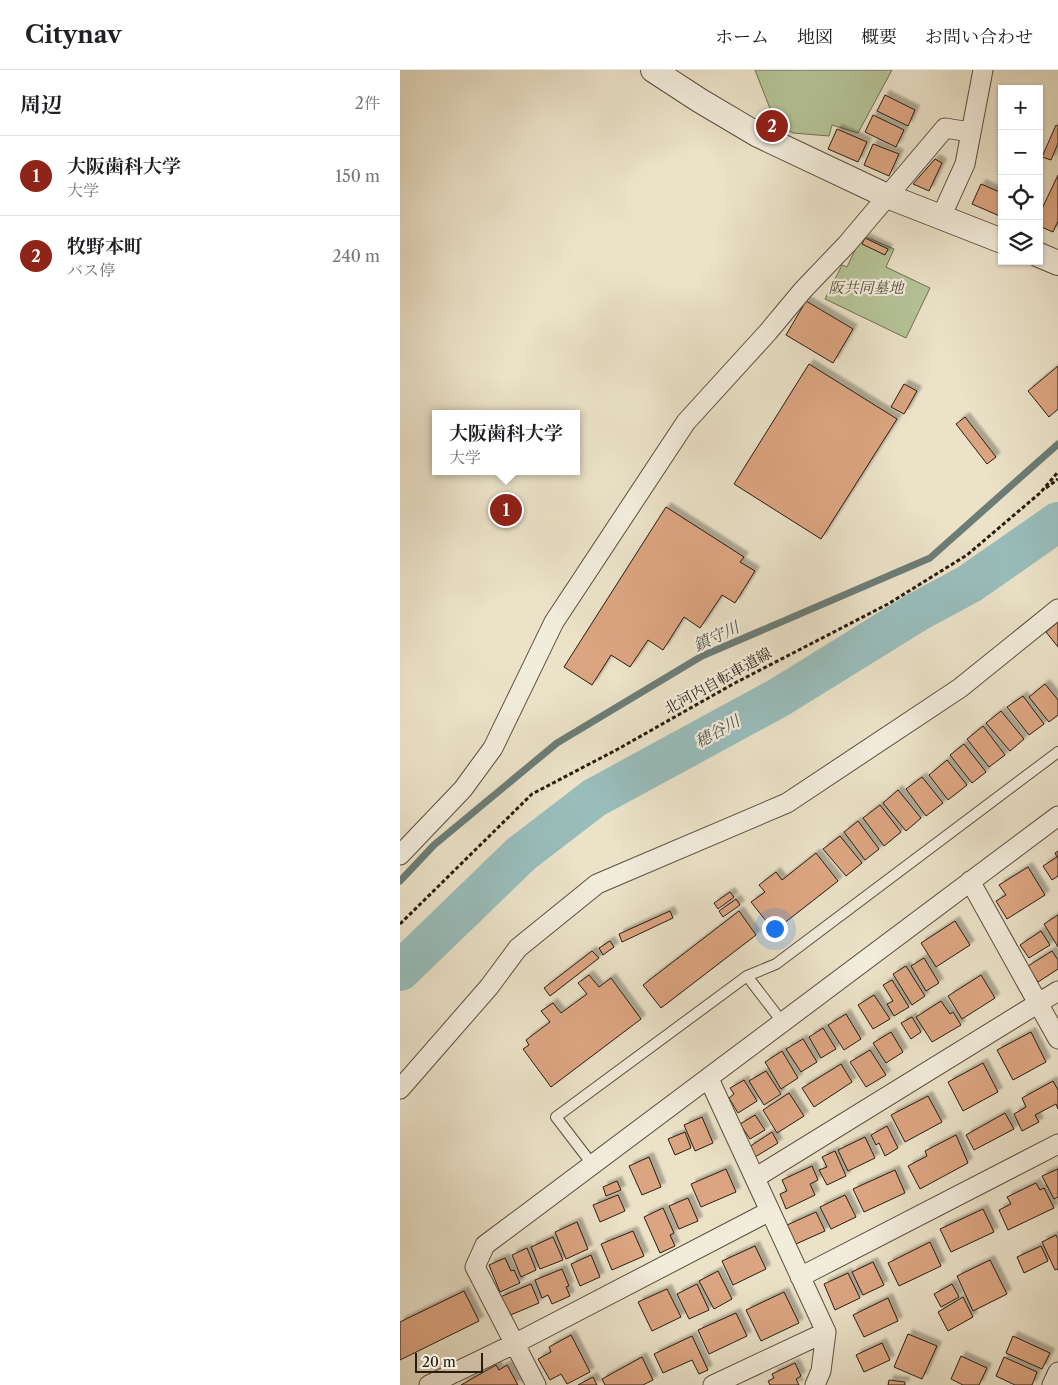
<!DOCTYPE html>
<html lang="ja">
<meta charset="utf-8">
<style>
:root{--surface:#fff;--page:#f2f2f2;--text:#202124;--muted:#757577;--line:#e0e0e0;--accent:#8f2418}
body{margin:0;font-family:"Libre Caslon Text","Noto Serif JP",serif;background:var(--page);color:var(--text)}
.controls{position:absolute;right:15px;top:15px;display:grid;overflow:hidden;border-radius:0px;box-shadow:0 1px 4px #0004}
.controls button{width:45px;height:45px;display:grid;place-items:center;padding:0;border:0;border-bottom:1px solid var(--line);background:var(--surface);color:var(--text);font:25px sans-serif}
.scale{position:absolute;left:15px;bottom:12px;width:68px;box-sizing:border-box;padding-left:5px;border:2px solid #291c11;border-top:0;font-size:14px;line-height:18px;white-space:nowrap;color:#291c11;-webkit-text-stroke:4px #f2ecdb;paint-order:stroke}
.you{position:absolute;left:374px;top:858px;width:18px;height:18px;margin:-12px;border:4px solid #fff;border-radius:50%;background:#1a73e8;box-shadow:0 0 0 8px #1a73e833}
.badge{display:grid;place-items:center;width:32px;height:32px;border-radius:50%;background:var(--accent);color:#fff;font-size:16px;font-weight:700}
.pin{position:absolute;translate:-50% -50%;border:2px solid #fff;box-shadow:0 1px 5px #0006}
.popup{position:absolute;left:32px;top:340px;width:148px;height:65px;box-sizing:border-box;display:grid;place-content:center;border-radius:0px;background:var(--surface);filter:drop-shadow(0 1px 4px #0005);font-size:16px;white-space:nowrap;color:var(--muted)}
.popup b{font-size:19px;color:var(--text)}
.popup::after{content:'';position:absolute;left:50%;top:100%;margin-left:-10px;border:10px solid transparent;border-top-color:var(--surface)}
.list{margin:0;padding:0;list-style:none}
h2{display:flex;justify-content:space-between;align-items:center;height:65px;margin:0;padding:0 20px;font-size:21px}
h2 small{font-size:16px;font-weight:400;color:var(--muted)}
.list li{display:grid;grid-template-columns:32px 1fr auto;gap:15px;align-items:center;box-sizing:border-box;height:80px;padding:0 20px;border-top:1px solid var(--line)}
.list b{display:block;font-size:19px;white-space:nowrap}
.list p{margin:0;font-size:16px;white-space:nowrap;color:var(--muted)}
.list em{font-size:16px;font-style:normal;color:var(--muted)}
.icon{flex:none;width:28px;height:28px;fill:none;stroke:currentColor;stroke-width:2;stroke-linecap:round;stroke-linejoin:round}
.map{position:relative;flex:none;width:658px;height:1315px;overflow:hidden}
header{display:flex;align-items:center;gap:30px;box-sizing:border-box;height:70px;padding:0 25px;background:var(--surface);border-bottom:1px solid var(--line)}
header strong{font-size:24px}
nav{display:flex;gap:28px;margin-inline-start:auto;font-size:18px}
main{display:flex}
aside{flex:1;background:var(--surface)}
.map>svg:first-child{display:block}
</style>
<header>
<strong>Citynav</strong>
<nav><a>ホーム</a><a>地図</a><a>概要</a><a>お問い合わせ</a></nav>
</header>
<main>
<aside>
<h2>周辺<small>2件</small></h2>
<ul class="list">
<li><span class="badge">1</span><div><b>大阪歯科大学</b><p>大学</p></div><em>150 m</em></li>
<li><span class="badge">2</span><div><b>牧野本町</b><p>バス停</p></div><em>240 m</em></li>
</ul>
</aside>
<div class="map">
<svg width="658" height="1315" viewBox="0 0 658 1315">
<defs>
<filter id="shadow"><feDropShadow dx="4.5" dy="-4.5" stdDeviation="1" flood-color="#0004"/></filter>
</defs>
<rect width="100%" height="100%" fill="#ebe2c8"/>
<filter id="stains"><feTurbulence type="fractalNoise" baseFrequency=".004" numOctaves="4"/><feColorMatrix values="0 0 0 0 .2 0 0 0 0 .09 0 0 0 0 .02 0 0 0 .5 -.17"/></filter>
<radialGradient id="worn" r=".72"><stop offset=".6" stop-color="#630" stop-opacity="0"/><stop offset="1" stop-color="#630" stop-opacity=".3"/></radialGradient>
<path fill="#b5c498" stroke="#6f7054" d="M355 0H492L458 63 432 55 429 66 393 63 376 54Z
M462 165 494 179 486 197 530 218 506 268 425 229 442 195 447 197Z"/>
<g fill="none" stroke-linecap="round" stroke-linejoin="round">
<path stroke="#6c7d77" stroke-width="7" d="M0 811 34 775 157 673 302 586 530 488 658 374"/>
<path stroke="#99bdbb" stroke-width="40" d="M0 901 121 784 194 728 378 628 517 542 569 514 658 452"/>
</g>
<path fill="#dca581" stroke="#291c11" filter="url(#shadow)" d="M485 25 515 40 508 56 477 41Z
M473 45 504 60 496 77 465 62Z
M656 55 658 56V73L651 90 642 87Z
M437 59 467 72 458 92 428 79Z
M473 74 499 84 489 106 464 95Z
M535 89 542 93 529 121 513 114Z
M658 105V151L653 162 639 156V145Z
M581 114 602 123V147L572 134Z
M465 168 488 179 485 185 462 174Z
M406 231 453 259 433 293 386 265Z
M409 294 497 349 421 469 334 414Z
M658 296V339L649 347 628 321Z
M504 314 517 321 504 344 491 337Z
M565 347 596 387 587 394 556 354Z
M266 437 344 487 340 492 355 501 335 533 322 525 300 558 284 547 263 580 248 570 230 597 211 585 192 615 164 597Z
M658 552V577L646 562Z
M645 614 658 630V645L649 652 629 627Z
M623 626 644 654 629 665 607 637Z
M601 641 624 669 610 681 586 653Z
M583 656 605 685 589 697 567 669Z
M564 674 586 702 572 713 550 685Z
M547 690 567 715 548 730 529 705Z
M522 707 543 733 526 746 506 719Z
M498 720 521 748 506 761 483 733Z
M480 735 501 762 484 776 463 748Z
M458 751 479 779 465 790 444 762Z
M440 766 462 793 446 806 423 779Z
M658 781V806L652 810 643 796 657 787 655 783Z
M416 783 438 811 374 861 351 832 365 822 359 815 376 802 382 810Z
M628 797 645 825 607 849 596 831 606 825 599 815Z
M330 822 334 827 318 839 314 833Z
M336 829 340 835 323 847 319 841Z
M270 841 273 848 222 872 219 864Z
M339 841 356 865 261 938 243 915Z
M658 845V877L644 854Z
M555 851 570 875 536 897 521 873Z
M641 861 650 875 629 888 620 875Z
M210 871 214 877 203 885 199 878Z
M192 881 199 888 150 926 144 918Z
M652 881 658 890V899L638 912 628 896Z
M524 888 539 913 526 921 511 896Z
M506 896 525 926 512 935 493 904Z
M189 905 199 917 211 908 241 949 151 1017 123 979 129 975 126 970 150 952 141 941 153 933 161 943 187 924 178 913Z
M581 905 595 928 562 949 548 926Z
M492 910 509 937 494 946 487 934 493 931 483 915Z
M474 925 490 949 473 959 458 935Z
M541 931 550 944 553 942 561 955 532 972 516 947Z
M446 944 461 969 444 980 428 955Z
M512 947 521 962 511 969 501 953Z
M423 958 436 979 421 988 409 967Z
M491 962 503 982 486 993 473 973Z
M631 962 646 992 613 1010 597 980Z
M403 969 417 992 401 1002 386 979Z
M470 980 486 1005 466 1017 450 992Z
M382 981 398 1008 381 1019 365 992Z
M583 993 598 1022 563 1041 548 1012Z
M441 994 452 1012 414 1037 402 1018Z
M366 1001 381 1024 364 1035 349 1011Z
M344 1010 357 1031 338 1043 329 1028 334 1024 330 1018Z
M653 1011 658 1020V1039L656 1034 635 1045 639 1052 622 1061 614 1044 626 1037 622 1028Z
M389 1023 404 1046 377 1063 363 1040Z
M528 1026 542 1052 505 1072 491 1045Z
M605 1043 614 1059 574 1080 566 1065Z
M355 1045 365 1060 350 1069 340 1054Z
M302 1047 313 1073 295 1081 284 1055Z
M487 1056 498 1078 485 1086 479 1073 476 1075 471 1065Z
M285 1062 291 1078 275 1085 268 1069Z
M372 1062 378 1073 355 1087 349 1077Z
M556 1065 568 1093 520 1119 508 1096 527 1086 525 1081Z
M465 1067 475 1088 448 1101 438 1080Z
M435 1081 446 1106 427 1115 419 1100 427 1097 422 1087Z
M249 1087 261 1117 242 1125 229 1096Z
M412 1096 418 1110 410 1114 415 1125 386 1139 380 1124 387 1121 382 1110Z
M326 1099 336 1122 301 1137 291 1114Z
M658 1099V1127L654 1129 642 1106Z
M495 1100 505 1123 464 1142 453 1119Z
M217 1111 221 1120 206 1126 203 1117Z
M636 1113 640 1120 644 1118 654 1138 608 1160 599 1140 611 1134 607 1127Z
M218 1125 225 1141 200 1152 193 1135Z
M445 1125 456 1147 431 1159 420 1137Z
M288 1128 298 1151 279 1159 269 1136Z
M263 1138 274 1163 270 1165 275 1176 260 1183 244 1147Z
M583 1139 594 1162 551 1182 540 1159Z
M416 1142 425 1161 396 1174 387 1155Z
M177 1152 188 1179 166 1189 155 1162Z
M233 1161 244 1186 212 1200 201 1174Z
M656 1165 658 1169V1199L655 1200 642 1172Z
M153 1167 163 1190 140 1199 131 1177Z
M530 1172 541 1196 499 1216 488 1193Z
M355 1176 366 1199 333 1215 322 1191Z
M641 1176 648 1191 624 1203 617 1187Z
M127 1178 136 1200 121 1207 112 1185Z
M191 1185 200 1207 180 1216 171 1194Z
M105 1188 111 1201 114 1200 120 1213 100 1222 89 1195Z
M590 1190 607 1224 573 1241 557 1206Z
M473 1192 484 1215 463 1225 452 1202Z
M162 1199 169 1216 166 1217 170 1226 152 1234 148 1225 142 1228 135 1210Z
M318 1201 332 1229 314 1239 299 1211Z
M448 1203 460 1228 435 1240 424 1214Z
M131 1214 139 1233 108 1246 100 1227Z
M297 1214 309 1240 289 1249 277 1224Z
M552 1214 559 1227 541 1237 534 1224Z
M267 1219 281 1247 252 1261 238 1232Z
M64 1221 79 1251 0 1290V1252Z
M384 1222 399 1253 361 1271 346 1240Z
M563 1227 573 1247 548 1261 538 1242Z
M488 1228 498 1251 464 1267 453 1245Z
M336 1243 347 1266 309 1284 298 1260Z
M508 1264 537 1276 522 1309 494 1297Z
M171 1265 190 1302 167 1314 161 1304 150 1310 138 1289 151 1282 149 1277Z
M292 1266 308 1300 299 1304 292 1290 263 1303 254 1284Z
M613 1266 650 1283 642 1299 606 1283Z
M482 1273 490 1290 464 1302 456 1285Z
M561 1286 587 1298 579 1315H563L551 1309Z
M242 1287 253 1310 243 1315H205L202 1309Z
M604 1287 637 1302 632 1315H615L596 1306Z
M395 1293 401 1306 396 1309 399 1315H370L368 1311 374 1308 372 1304Z
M96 1295 99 1300 107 1295 118 1315H61Z
M193 1307 197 1315H178Z
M489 1310 505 1312V1315H488Z"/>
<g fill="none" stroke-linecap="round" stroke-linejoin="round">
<defs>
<path id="service" d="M347 906 383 953
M192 1094 156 1047 347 906 376 894 658 682"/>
<path id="minor" d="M541 147 565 94 583 0
M0 785 63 719 93 678 154 552 286 352 368 262 403 220 447 174 545 58 570 62
M570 811 658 969
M309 1009 426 1262 421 1301 415 1315
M0 1019 89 917 118 878 197 814 387 733 560 618 658 539
M355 1108 658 921
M400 1207 658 1074
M29 1315 116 1273 370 1141
M136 1315 75 1197 85 1175 658 746
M313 1315 426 1262
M652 1315 658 1302"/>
<path id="tertiary" d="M253 0 299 30 358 65 487 126 602 171
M639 185 658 193"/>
</defs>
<use href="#service" stroke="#5a4e3f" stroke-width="12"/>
<use href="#minor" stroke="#5a4e3f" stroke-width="21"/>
<use href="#tertiary" stroke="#5a4e3f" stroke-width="26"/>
<path stroke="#291c11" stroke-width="3" stroke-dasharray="4 2.5" stroke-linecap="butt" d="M646 418 658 409
M0 854 132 724 218 679 333 614 488 534 567 485 640 423 658 402"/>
<use href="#service" stroke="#f2ecdb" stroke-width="10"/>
<use href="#minor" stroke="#f2ecdb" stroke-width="19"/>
<use href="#tertiary" stroke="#f2ecdb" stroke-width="24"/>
</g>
<g text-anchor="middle" stroke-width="4.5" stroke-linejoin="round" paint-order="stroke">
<g font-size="15" font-style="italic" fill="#534e3a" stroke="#f2ecdb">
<text x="466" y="223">阪共同墓地</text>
</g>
<g font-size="15" fill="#291c11" stroke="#f2ecdb">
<text transform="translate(318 611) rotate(-29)" y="5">北河内自転車道線</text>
</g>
<g font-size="16" font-style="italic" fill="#50544c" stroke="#f2ecdb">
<text transform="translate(316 566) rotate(-25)" y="6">鎮守川</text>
<text transform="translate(317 661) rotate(-29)" y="6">穂谷川</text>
</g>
</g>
<rect width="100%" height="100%" filter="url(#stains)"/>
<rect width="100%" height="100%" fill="url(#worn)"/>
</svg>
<div class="controls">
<button>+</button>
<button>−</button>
<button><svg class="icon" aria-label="locate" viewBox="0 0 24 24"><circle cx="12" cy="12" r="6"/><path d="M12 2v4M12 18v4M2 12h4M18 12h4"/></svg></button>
<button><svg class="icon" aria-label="layers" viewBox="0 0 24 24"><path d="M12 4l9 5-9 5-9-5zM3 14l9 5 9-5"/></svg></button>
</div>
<div class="scale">20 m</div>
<div class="you"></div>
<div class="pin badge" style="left:106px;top:440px">1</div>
<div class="popup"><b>大阪歯科大学</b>大学</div>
<div class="pin badge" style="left:372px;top:56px">2</div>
</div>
</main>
